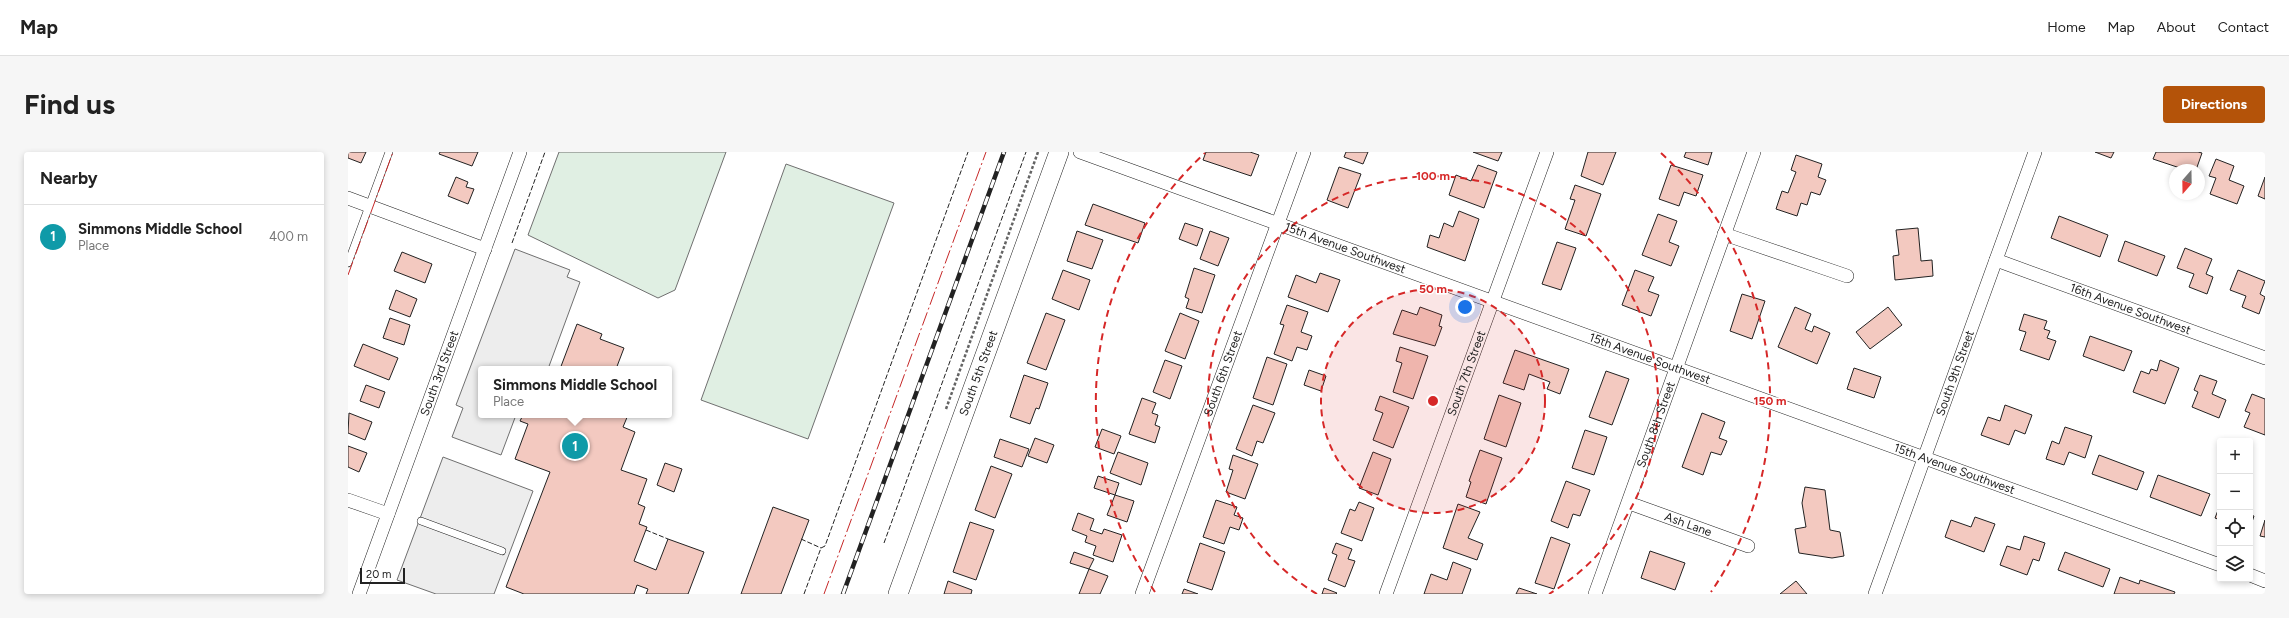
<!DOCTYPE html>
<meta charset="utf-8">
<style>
:root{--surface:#fff;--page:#f6f6f6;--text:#222;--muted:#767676;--line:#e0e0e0;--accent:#b45309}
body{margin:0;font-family:Figtree,sans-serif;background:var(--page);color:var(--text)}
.controls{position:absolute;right:12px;bottom:12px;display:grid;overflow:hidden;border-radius:4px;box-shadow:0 2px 6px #0003}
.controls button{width:36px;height:36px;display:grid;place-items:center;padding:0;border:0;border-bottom:1px solid var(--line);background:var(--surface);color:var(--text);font:20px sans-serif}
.compass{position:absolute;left:1821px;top:12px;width:36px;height:36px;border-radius:50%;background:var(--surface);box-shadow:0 2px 6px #0003;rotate:200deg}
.scale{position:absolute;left:12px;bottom:10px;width:45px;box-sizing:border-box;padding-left:4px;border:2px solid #222;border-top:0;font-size:11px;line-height:14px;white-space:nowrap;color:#222;-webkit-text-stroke:3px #fff;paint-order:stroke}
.you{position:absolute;left:1117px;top:155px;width:14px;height:14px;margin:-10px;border:3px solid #fff;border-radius:50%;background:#1a73e8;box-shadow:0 0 0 6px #1a73e833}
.badge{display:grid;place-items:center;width:26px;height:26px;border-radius:50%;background:var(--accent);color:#fff;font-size:13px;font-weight:700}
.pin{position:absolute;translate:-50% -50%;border:2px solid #fff;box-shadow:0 1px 4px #0006}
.popup{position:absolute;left:130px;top:214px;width:194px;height:52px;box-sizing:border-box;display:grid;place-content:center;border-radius:4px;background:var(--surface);filter:drop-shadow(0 1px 3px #0005);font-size:13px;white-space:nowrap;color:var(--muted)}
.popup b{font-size:15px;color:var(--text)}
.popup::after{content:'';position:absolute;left:50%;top:100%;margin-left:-8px;border:8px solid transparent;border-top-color:var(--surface)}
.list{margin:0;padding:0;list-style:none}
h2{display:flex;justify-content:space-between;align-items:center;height:52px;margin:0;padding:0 16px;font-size:17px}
h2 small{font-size:13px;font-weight:400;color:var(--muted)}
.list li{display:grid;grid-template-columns:26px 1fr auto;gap:12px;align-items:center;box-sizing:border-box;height:64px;padding:0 16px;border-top:1px solid var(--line)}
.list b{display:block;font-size:15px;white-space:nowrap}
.list p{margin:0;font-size:13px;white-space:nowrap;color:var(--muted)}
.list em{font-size:13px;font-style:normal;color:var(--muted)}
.icon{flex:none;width:22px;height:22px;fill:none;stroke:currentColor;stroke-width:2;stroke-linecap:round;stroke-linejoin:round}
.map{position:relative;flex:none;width:1917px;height:442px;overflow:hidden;border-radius:4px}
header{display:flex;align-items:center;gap:24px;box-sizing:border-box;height:56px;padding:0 20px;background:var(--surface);border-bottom:1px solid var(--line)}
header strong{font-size:19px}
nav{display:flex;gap:22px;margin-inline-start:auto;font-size:14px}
.intro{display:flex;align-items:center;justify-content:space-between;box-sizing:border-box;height:96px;padding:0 24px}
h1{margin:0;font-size:28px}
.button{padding:10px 18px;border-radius:4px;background:var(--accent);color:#fff;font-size:14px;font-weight:700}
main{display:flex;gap:24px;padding:0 24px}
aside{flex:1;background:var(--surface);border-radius:4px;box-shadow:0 2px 6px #0003}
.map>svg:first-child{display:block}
</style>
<header>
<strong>Map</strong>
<nav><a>Home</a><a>Map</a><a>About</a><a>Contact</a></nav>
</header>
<div class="intro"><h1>Find us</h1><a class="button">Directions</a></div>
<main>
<aside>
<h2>Nearby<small></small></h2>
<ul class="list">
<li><span class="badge" style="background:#0f9aa8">1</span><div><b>Simmons Middle School</b><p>Place</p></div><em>400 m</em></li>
</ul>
</aside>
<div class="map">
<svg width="1917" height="442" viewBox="0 0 1917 442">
<rect width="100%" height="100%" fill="#fff"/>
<path fill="#e0efe3" stroke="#6f6f6f" d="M211 0H378L327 138 310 146 180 83Z
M438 12 546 51 460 287 353 248Z"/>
<path fill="#ededed" stroke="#6f6f6f" d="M167 97 222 118 219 125 232 130 200 217H133V263H168L153 303 104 285 115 256 108 253Z
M95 305 185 339 146 442H88L49 428Z"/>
<path fill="#f3c9c0" stroke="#222" d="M0 0H18L13 11 0 6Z
M92 0H130L124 14 91 2Z
M858 0H902L911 3 903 24 855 8Z
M998 0H1020L1015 12 996 5Z
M1125 0H1154L1150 9Z
M1240 0H1268L1255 33 1233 24Z
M1338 0H1364L1360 13 1336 5Z
M1747 0H1766L1763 6Z
M1808 0H1850L1854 1 1848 18H1838L1805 7Z
M1448 3 1474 12 1470 25 1478 28 1472 43 1463 40 1459 53 1453 51 1449 64 1428 57 1434 39 1440 41 1448 20 1443 18Z
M1868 7 1886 14 1881 28 1896 34 1889 52 1862 42 1868 26 1861 24Z
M1130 13 1149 20 1136 56 1101 43 1108 23 1123 29Z
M1323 13 1355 23 1348 44 1336 40 1331 54 1311 47Z
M991 15 1013 22 1000 56 979 48Z
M108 25 120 30 118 35 126 37 120 52 100 44Z
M1917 25V47L1910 44Z
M1227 33 1253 42 1238 84 1217 77 1227 48 1222 47Z
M745 52 797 71 790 91 737 73Z
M1111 59 1131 67 1117 109 1079 95 1082 83 1091 86 1096 71 1105 75Z
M1310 62 1329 69 1321 90 1331 94 1323 114 1294 103Z
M1711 64 1760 83 1752 105 1703 86Z
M837 71 855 77 849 94 831 87Z
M1570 76 1573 109 1584 108 1585 124 1547 128 1545 104 1551 103 1548 78Z
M729 79 755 88 744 117 719 109Z
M862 79 881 86 870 114 852 107Z
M1777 89 1817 104 1809 124 1770 109Z
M1209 90 1228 96 1213 138 1194 132Z
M1837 96 1864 107 1858 122 1865 125 1859 142 1841 135 1846 122 1829 116Z
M54 100 84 112 77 131 46 119Z
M846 116 867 123 854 161 838 156 841 147 837 145Z
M715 118 742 128 731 158 704 147Z
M1287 118 1306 125 1300 139 1311 143 1303 164 1274 153Z
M1890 118 1917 129 1912 142 1917 145 1911 162 1894 155 1898 144 1882 138Z
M972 121 992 128 980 160 940 145 948 123 968 131Z
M48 138 69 147 62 165 41 157Z
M1394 142 1417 149 1404 187 1382 179Z
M939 153 960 160 953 180 964 184 959 198 949 195 944 209 926 202 936 173 932 172Z
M1072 155 1094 163 1091 174 1094 175 1087 194 1045 182 1054 158 1069 163Z
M1447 155 1463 162 1457 177 1464 180 1466 174 1482 181 1469 212 1430 195Z
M1540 155 1554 173 1522 197 1508 180Z
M698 161 717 168 698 218 679 211Z
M832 161 851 169 837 207 817 199Z
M1676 162 1699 169 1696 177 1702 179 1699 186 1708 189 1701 208 1672 198 1678 180 1671 178Z
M42 166 62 173 56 193 35 186Z
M229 172 254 182 252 187 276 196 268 217H212Z
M1742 184 1784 199 1776 219 1735 204Z
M15 192 50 206 41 228 6 214Z
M1052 195 1080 204 1065 247 1045 240 1054 211 1048 209Z
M1167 198 1221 217 1212 242 1199 237 1202 230 1181 222 1176 238 1155 231Z
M919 205 939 212 925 253 905 246Z
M817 208 834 214 822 247 805 240Z
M1812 208 1831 216 1817 252 1785 240 1793 219 1801 222 1803 217 1809 219Z
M1506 216 1533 225 1526 246 1499 237Z
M961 218 978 224 973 239 956 233Z
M1258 219 1281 227 1264 273 1241 265Z
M676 223 700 231 691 257 688 256 682 272 662 265Z
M1852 223 1869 229 1864 242 1878 248 1871 266 1844 255 1850 240 1846 238Z
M18 233 37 240 31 256 12 249Z
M1904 242 1917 247V283L1896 275 1902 261 1897 259Z
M1151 243 1173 251 1158 295 1136 287Z
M1032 244 1061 255 1045 296 1025 288 1035 261 1027 258Z
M794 246 808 251 804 261 810 263 807 273 812 275 807 291 781 282Z
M905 253 927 261 915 291 909 289 904 304 888 297Z
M1657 253 1684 263 1677 282 1667 278 1661 293 1633 283 1640 265 1652 269Z
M1 261 24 270 17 288 0 281Z
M1354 261 1377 270 1371 286 1379 289 1373 303 1363 300 1355 323 1334 315Z
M175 263H280L275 275 287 280 273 318 299 327 290 352 297 355 291 372 299 375 286 409 308 418 320 387 356 400 340 442H298L300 437 289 433 286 442H176L158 435 202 320 167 307 180 272 172 269Z
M1717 275 1744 284 1737 306 1721 300 1716 313 1698 307 1704 289 1711 292Z
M754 277 773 284 766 302 747 295Z
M1237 278 1259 285 1246 323 1224 316Z
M687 286 706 293 699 311 680 304Z
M652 287 681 297 674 315 646 305Z
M0 294 19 301 11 320 0 315Z
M1132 298 1154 306 1138 352 1118 345 1123 330 1121 329Z
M770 300 800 311 793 333 762 321Z
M1025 300 1043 307 1030 343 1011 336Z
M885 303 910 312 897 347 878 340 885 318 881 317Z
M1751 303 1796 320 1789 338 1744 322Z
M317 311 334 317 326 340 309 333Z
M643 314 664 322 647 366 627 358Z
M1810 323 1862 342 1853 364 1802 345Z
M750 324 771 331 767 343 746 336Z
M1218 329 1242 338 1232 364 1225 362 1220 376 1203 369Z
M1457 335 1477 338 1482 378 1492 380 1496 404 1484 406 1451 401 1447 377 1458 375 1454 351Z
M767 343 786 349 779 370 759 363Z
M868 348 889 355 886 363 895 366 891 378 882 375 876 392 855 385Z
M1011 350 1026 356 1014 389 993 381 1002 357 1007 359Z
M1110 352 1132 360 1120 386 1135 392 1129 408 1095 396Z
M1872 353V368L1867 366Z
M425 355 461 368 433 442H393Z
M730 361 746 367 742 378 754 382 756 377 774 383 765 410 745 403 748 394 737 390 739 384 724 378Z
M1902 363 1906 364 1902 376Z
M1627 365 1647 372 1636 400 1597 385 1603 368 1623 375Z
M1917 368V385L1912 384Z
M622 370 646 378 628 428 605 420Z
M1676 384 1697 391 1691 409 1685 407 1679 423 1652 413 1659 394 1672 398Z
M1203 385 1222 392 1206 437 1187 431Z
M852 391 877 400 864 438 839 430Z
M988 391 1004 397 1000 407 1007 409 997 435 980 428 989 403 984 401Z
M1302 399 1337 411 1327 438 1293 426Z
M726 400 746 407 741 417 722 411Z
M1717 400 1762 417 1755 435 1710 418Z
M1105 410 1123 417 1114 442H1076L1083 422 1099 428Z
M741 417 760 424 752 442H731Z
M1772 425 1791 432 1792 428 1827 440 1826 442H1766Z
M600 429 624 438 623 442H596Z
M1448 429 1459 442H1432Z
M976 436 989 441 988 442H974Z
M1171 436 1189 442H1168Z
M836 437 850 442H834Z"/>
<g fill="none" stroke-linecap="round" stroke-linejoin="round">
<defs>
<path id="lane" d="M0 111 41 0
M73 369 154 399"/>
<g id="street">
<path id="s1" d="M732 0 1872 413"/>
<path d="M0 46 137 97"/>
<path d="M1376 82 1499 124"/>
<path id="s2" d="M1648 108 1917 206"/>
<path d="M0 348 40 362"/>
<path id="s3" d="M1281 351 1400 394"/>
<path d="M1902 423 1917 429"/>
<path id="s4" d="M11 442 172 0"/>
<path id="s5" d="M794 442 956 0"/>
<path id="s6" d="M1038 442 1199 0"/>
<path id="s7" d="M1247 442 1406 0"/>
<path id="s8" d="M1527 442 1687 0"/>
</g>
<g id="secondary">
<path id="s9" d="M550 442 711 0"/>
</g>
</defs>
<use href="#lane" stroke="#222" stroke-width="8"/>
<use href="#street" stroke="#222" stroke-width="14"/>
<use href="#secondary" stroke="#222" stroke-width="20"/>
<path stroke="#646464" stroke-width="2.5" stroke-dasharray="3 2" stroke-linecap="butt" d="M598 257 690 0"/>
<use href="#lane" stroke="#fff" stroke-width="7"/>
<use href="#street" stroke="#fff" stroke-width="13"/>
<use href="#secondary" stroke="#fff" stroke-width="19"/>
<defs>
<path id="rail" d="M495 442 656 0"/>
</defs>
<use href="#rail" stroke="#222" stroke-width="4.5"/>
<use href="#rail" stroke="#fff" stroke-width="3" stroke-dasharray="9" stroke-linecap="butt"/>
<path stroke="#222" stroke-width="1" stroke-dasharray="5 2" stroke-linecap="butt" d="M164 91 197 0
M298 378 320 387
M453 387 473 396
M536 391 678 0
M456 442 473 396 477 394 620 0"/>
<path stroke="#c62828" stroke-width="1" stroke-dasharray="14 3 2 3" stroke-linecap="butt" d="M0 123 45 0
M476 442 638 0"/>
</g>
<circle cx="1085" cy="249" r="112" fill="#d62828" fill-opacity=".12"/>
<g fill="none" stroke="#d62828" stroke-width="2" stroke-dasharray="7 5">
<circle cx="1085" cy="249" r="112"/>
<path d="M969 442A225 225 0 1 1 1201 442"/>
<path d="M807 440A337 337 0 0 1 857 1M1313 1A337 337 0 0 1 1363 440"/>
</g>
<g text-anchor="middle" stroke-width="3" stroke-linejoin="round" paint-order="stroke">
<g font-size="12" fill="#222" stroke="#fff">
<text dy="4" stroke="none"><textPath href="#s1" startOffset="282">15th Avenue Southwest</textPath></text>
<text dy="4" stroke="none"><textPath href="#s2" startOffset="143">16th Avenue Southwest</textPath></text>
<text dy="4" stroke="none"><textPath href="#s1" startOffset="606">15th Avenue Southwest</textPath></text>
<text dy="4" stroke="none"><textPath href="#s4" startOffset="235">South 3rd Street</textPath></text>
<text dy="4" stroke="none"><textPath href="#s9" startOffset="235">South 5th Street</textPath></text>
<text dy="4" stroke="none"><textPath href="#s5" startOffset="235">South 6th Street</textPath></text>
<text dy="4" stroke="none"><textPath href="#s6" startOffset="235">South 7th Street</textPath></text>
<text dy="4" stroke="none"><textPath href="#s8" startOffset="235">South 9th Street</textPath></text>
<text dy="4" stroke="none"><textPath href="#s7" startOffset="180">South 8th Street</textPath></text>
<text dy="4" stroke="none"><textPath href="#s1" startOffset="930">15th Avenue Southwest</textPath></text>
<text dy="4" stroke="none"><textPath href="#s3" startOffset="63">Ash Lane</textPath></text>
</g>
</g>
<circle cx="1085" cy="249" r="6" fill="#d62828" stroke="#fff" stroke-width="2"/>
<g font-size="12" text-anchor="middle" font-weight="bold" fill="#d62828" stroke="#fff" stroke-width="3" stroke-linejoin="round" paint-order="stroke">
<text x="1085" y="28">100 m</text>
<text x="1085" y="141">50 m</text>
<text x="1422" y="253">150 m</text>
</g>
</svg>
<div class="controls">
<button>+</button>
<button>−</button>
<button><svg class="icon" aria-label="locate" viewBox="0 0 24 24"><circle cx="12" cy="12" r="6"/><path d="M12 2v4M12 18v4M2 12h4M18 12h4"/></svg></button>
<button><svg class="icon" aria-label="layers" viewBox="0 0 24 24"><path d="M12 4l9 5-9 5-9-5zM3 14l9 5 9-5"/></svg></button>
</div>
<svg class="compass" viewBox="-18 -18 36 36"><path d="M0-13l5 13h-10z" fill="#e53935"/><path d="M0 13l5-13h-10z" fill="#767676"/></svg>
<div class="scale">20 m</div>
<div class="you"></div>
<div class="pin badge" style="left:227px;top:294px;background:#0f9aa8">1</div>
<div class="popup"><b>Simmons Middle School</b>Place</div>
</div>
</main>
